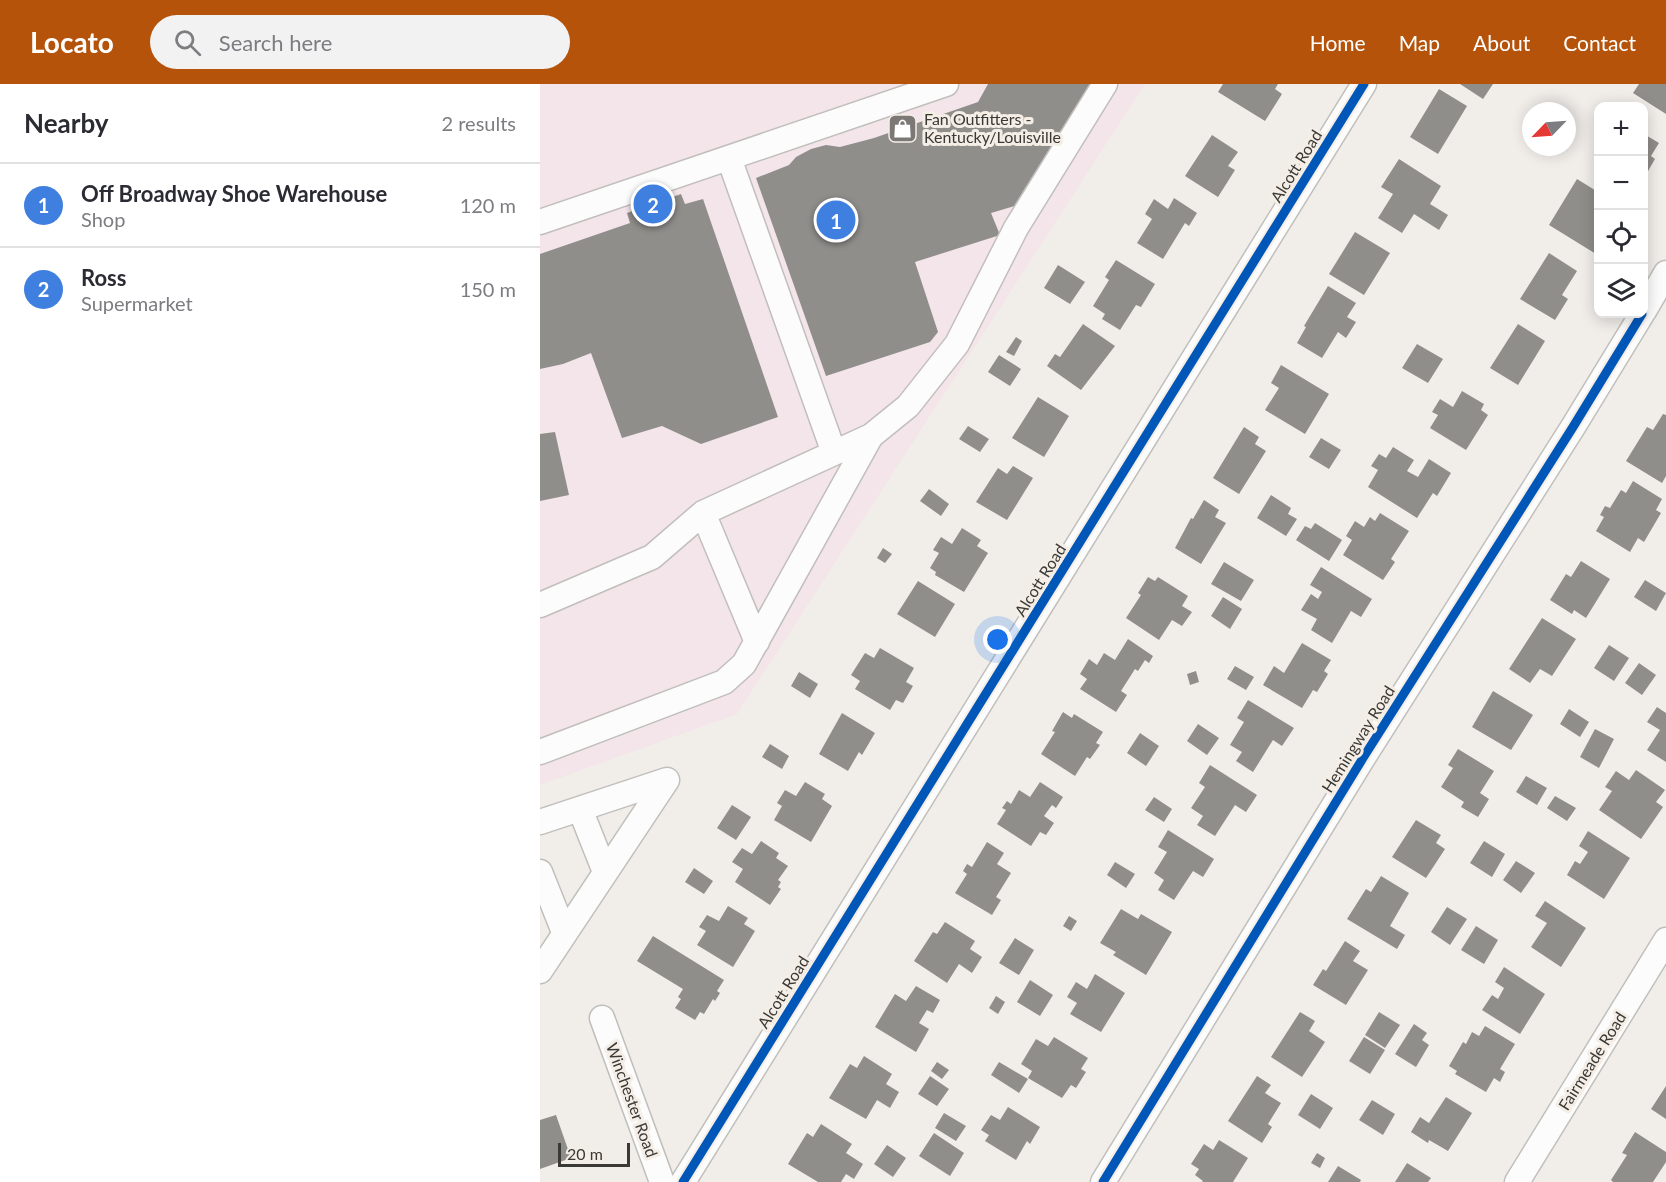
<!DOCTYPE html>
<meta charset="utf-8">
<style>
:root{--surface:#fff;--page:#f2f2f3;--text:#2b2b33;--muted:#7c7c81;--line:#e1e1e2;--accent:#b45309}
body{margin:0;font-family:Lato,sans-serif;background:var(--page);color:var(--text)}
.controls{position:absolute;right:18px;top:18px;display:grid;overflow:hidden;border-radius:12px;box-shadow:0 3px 15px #0003}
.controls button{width:54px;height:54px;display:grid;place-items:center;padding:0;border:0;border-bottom:2px solid var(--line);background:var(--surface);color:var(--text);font:30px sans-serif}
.compass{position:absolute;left:982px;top:18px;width:54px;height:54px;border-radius:50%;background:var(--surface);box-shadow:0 3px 15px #0003;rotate:245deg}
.scale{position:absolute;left:18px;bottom:15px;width:72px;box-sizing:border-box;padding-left:6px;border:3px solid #3b3936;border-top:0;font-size:16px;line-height:21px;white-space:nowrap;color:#3b3936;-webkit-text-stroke:4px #f4eee7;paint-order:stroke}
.you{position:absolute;left:458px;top:556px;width:21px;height:21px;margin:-15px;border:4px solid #fff;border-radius:50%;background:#1a73e8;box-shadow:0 0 0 9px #1a73e833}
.badge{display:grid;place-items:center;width:39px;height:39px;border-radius:50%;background:var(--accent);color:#fff;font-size:20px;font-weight:700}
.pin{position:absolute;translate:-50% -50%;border:3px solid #fff;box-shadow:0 2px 6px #0006}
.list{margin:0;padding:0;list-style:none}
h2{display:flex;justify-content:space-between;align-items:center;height:78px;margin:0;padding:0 24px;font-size:26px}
h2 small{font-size:20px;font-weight:400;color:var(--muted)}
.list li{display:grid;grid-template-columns:39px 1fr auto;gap:18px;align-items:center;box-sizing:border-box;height:84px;padding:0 24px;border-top:2px solid var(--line)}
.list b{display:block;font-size:22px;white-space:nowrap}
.list p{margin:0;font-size:20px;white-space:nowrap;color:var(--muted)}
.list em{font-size:20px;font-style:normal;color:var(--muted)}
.icon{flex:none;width:33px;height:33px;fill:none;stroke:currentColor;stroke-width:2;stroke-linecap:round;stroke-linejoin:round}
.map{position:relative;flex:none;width:1126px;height:1098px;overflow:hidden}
header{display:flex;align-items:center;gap:36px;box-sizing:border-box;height:84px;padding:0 30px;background:var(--accent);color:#fff}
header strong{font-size:28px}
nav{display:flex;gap:33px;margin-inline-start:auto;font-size:21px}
.search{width:420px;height:54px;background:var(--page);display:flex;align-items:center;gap:15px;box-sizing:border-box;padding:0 21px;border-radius:33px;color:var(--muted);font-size:22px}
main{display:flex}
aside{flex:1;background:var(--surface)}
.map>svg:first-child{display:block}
</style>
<header>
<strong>Locato</strong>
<div class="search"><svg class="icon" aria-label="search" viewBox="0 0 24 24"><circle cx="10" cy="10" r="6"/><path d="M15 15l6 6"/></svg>Search here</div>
<nav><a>Home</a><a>Map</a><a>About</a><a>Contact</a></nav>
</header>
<main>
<aside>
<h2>Nearby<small>2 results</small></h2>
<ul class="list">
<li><span class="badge" style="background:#3f7fe0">1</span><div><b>Off Broadway Shoe Warehouse</b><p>Shop</p></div><em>120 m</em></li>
<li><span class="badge" style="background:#3f7fe0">2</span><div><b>Ross</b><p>Supermarket</p></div><em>150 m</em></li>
</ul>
</aside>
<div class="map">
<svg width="1126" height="1098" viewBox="0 0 1126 1098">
<rect width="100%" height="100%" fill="#f1eeea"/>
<path fill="#f3e5e9" d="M0 0H605L197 630 0 701Z"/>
<path fill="#908e8b" d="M448 0H554L481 120 451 129 460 151 375 178 398 248 390 258 286 292 216 94 249 81 256 73 271 65 286 61 300 63 334 54 438 18Z
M683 0H738L735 5 742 10 725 37 678 8Z
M920 0H953L943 15Z
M1099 0H1126V30L1093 9Z
M899 5 927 22 898 70 870 53Z
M1104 50 1119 59 1111 72 1115 75 1104 94Z
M672 51 698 68 688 82 695 86 678 113 645 92Z
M859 75 901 102 890 120 908 131 899 146 874 130 862 149 838 134 853 110 841 103Z
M1037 95 1058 108V133L1054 140 1058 142V166L1056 170 1009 141Z
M141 110 145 120 163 115 238 333 161 360 122 342 82 354 51 269 23 280 0 285V170L90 139 87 129Z
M634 114 657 129 649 142 645 139 623 175 597 159 612 135 605 130 614 115 628 125Z
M815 148 850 169 824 211 789 190Z
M1009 169 1037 187 1022 211 1028 215 1015 236 980 215Z
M576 176 615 200 601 223 596 221 580 246 562 235 565 230 553 222 569 196 565 193Z
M518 181 545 198 530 220 504 204Z
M788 202 816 219 807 233 816 238 806 254 798 248 782 274 757 259 766 243 764 242Z
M543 240 575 262 541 306 507 282 515 270 520 273Z
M978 240 1005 257 978 301 950 284Z
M476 253 482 257 474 272 466 268Z
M877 260 903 275 888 299 862 284Z
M459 271 481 285 470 302 448 288Z
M741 281 789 310 765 350 725 326 739 304 731 299Z
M922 307 944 320 941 326 948 331 926 366 890 344 898 331 892 328 900 315 913 323Z
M498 313 529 332 504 373 472 354Z
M1123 330 1126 331V392L1122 399 1086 377 1107 343 1113 346Z
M428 342 449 355 440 368 419 355Z
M704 343 719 353 715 360 726 367 699 410 673 394Z
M15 348 29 411 0 417V350Z
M781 354 801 366 789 385 769 373Z
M853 363 874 376 867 387 878 393 889 375 911 389 897 412 893 409 877 434 828 403 838 386 831 382 839 370 846 374Z
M473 382 493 394 467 436 436 418 458 384 467 390Z
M1093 397 1122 415 1116 426 1121 429 1104 458 1098 454 1090 468 1056 447 1064 433 1060 431 1065 422 1070 424 1081 406 1086 409Z
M389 405 409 420 401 432 380 417Z
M731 411 751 424 748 430 757 435 746 452 717 434Z
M664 416 679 426 675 433 686 439 661 480 635 464 651 434 653 435Z
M840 429 869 447 851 475 855 478 843 496 803 471 812 456 806 452 815 437 824 443 830 433 835 437Z
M775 439 802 456 789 477 756 456 765 442 771 445Z
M422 444 441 456 437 462 448 469 424 508 395 491 396 488 390 484 399 469 393 466 401 453 412 460Z
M343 464 352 470 345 479 337 474Z
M1041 477 1070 495 1046 534 1034 526 1032 530 1010 516 1026 490 1031 493Z
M684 478 714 496 701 517 671 500Z
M781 483 832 515 821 533 811 527 792 559 771 546 777 535 761 526 771 510 778 515 782 508 770 501Z
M608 493 615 497 618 493 648 512 642 522 652 528 642 542 632 536 619 556 586 534 601 511 598 509Z
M1105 496 1126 509 1116 527 1094 513Z
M378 497 415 520 395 553 357 530Z
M683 513 702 525 690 545 671 532Z
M1002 534 1036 555 1012 592 1000 585 990 599 969 585Z
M588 555 613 572 609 579 605 576 598 587 595 585 581 607 587 611 576 628 540 605 547 595 540 590 549 575 557 581 564 569 575 576Z
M762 559 791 576 784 587 788 590 777 608 773 606 762 624 723 601 734 582 744 589Z
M1069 561 1089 574 1074 597 1054 584Z
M340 564 374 584 366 598 373 602 363 619 356 616 350 626 315 605 320 597 311 591 325 569 334 574Z
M1099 579 1116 591 1102 611 1085 599Z
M695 582 714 593 706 606 687 595Z
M656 587 659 598 650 601 647 590Z
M259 588 278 600 270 614 251 602Z
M953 607 993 631 971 666 932 643Z
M708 616 754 644 742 662 733 656 713 688 696 677 702 668 690 661 704 638 697 634Z
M1117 623 1126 629V678L1107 666 1120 646 1107 638Z
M1029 625 1049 638 1040 653 1020 640Z
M523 628 532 634 534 630 563 648 556 659 560 661 550 675 547 673 535 692 501 670 515 648 512 647Z
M302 629 335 649 322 671 319 668 308 687 279 670Z
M658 640 679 654 667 671 647 657Z
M1055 645 1074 655 1059 684 1040 673Z
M600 649 619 662 606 682 587 669Z
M230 660 249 672 242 685 222 673Z
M918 665 954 687 940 709 949 715 938 733 921 723 924 718 901 703 913 684 908 681Z
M670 681 717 711 706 728 695 721 675 752 657 741 663 732 651 724 665 703 659 699Z
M1096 686 1125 706 1116 718 1123 723 1101 755 1059 726 1072 707 1065 703 1076 687 1089 696Z
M986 692 1007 704 997 721 976 708Z
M265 698 285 710 282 715 292 722 271 758 234 736 242 722 237 719 245 706 256 712Z
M500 698 523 713 516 724 512 721 504 732 514 739 506 751 500 748 491 762 457 740 466 726 462 724 467 717 471 720 479 706 490 713Z
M1015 712 1036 724 1027 737 1007 724Z
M614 713 632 725 624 738 605 726Z
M192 721 211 733 196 756 177 744Z
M876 736 901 751 896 759 905 765 886 794 852 773Z
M628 746 674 775 663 793 653 787 634 816 618 806 624 796 614 789 627 768 618 763Z
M1048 747 1090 774 1064 815 1027 791 1035 777 1040 780 1048 768 1039 762Z
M221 757 239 769 236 774 248 782 238 796 241 798 238 803 241 805 230 821 195 798 203 785 192 778 202 764 212 770Z
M944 757 965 770 952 793 930 779Z
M447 758 464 769 457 780 471 789 456 813 461 816 452 831 415 809 427 790 423 787 427 780 432 783Z
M976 777 995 789 981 809 963 796Z
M575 778 595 790 586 804 567 791Z
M154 784 173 797 164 810 145 798Z
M841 792 869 809 850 842 865 851 857 865 807 835 826 805 831 808Z
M1005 817 1046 844 1021 883 991 863 1007 839 995 832Z
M188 822 208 834 204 840 215 847 193 883 157 861 166 847 159 843 167 831 179 837Z
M907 823 927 835 910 861 891 848Z
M581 825 598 835 601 830 632 848 606 891 573 871 576 868 560 859Z
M529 832 537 837 531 847 523 842Z
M405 838 435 857 430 865 442 873 432 889 419 880 407 899 374 877 393 848 397 850Z
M936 842 958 856 944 880 921 866Z
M113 852 184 896 177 907 180 909 175 917 173 915 164 930 160 928 155 936 135 924 141 915 138 913 143 905 97 877Z
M475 854 494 866 479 891 459 879Z
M805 857 820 867 813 877 828 886 806 921 773 901 783 885 786 887Z
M964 883 1005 910 980 950 942 926 952 911 958 915 964 904 955 898Z
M555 890 585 909 561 948 530 930 537 919 527 913 536 898 547 905Z
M490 896 513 911 500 932 477 918Z
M376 902 400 916 393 929 387 926 379 939 389 945 376 968 335 943 355 910 366 917Z
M456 912 465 918 458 930 449 924Z
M760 928 775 937 769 947 785 958 762 993 731 973Z
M839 928 860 941 845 964 825 951Z
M874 940 887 949 882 956 889 961 876 983 855 970Z
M945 942 975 960 960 985 965 988 960 998 954 994 946 1008 915 990 917 987 909 982 923 958 926 960 932 948 939 952Z
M514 953 548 974 541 985 546 988 536 1004 531 1001 522 1014 488 994 492 987 481 980 496 955 508 962Z
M824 953 845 966 830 990 809 977Z
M324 972 352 990 346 1000 359 1008 350 1024 337 1016 326 1035 289 1014 310 980 317 984Z
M397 978 409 986 402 995 391 987Z
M459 978 488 995 479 1009 451 991Z
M390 992 409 1005 397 1022 378 1010Z
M717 992 731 1001 725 1009 741 1019 728 1040 732 1043 722 1059 688 1037Z
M1126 1002V1035L1111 1025Z
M771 1010 793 1024 780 1045 758 1031Z
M906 1013 932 1029 908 1067 889 1056 888 1059 871 1048 880 1033 889 1039Z
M832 1016 855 1030 843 1051 819 1036Z
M468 1023 500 1043 490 1060 487 1057 476 1076 445 1057 449 1051 441 1046 451 1031 460 1036Z
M404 1029 426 1042 416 1057 395 1044Z
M16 1031 31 1074 0 1085V1036Z
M281 1040 312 1060 306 1069 323 1080 314 1095 306 1090 301 1098H278L248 1080 267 1049 273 1053Z
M1095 1048 1126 1068V1078L1113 1098H1073L1071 1096 1087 1071 1082 1069Z
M394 1049 424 1069 410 1092 379 1072Z
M679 1056 708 1074 693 1098H662L663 1097 655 1091 659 1085 651 1080 664 1060 673 1066Z
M347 1061 366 1074 353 1093 334 1080Z
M777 1069 785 1074 780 1084 771 1079Z
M867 1079 891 1094 888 1098H855Z
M798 1082 821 1096 820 1098H788Z"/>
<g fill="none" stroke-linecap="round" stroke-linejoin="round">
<defs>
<path id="minor" d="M189 74 294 369
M0 138 406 0
M1104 227 1126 189
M163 429 217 558
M0 521 112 473 163 429 331 352
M0 668 184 598 204 580 331 352 368 322 417 260 476 144 565 0
M40 725 65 788
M0 738 127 696 0 887
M0 788 24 848
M62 934 122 1098
M143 1098 824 0
M563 1098 823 674 1033 343 1102 230
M977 1098 1126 856"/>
</defs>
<use href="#minor" stroke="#c1bfbc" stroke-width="27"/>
<use href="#minor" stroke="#fdfcfc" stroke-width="24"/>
<defs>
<path id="cycleway" d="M143 1098 824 0
M563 1098 823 674 1033 343 1102 230"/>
</defs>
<use href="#cycleway" stroke="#f4eee7" stroke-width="13"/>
<use href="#cycleway" stroke="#0057b8" stroke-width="9"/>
</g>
<defs>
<symbol id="shop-square" viewBox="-11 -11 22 22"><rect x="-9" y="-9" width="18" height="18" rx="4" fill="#7b7875" stroke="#f4eee7"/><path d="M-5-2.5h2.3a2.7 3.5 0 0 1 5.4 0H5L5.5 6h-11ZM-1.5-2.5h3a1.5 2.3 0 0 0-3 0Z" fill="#fff"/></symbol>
</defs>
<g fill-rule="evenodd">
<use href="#shop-square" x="346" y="28" width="33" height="33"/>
</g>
<g text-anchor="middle" stroke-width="6" stroke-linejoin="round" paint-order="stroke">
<g font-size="16" fill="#3b3936" stroke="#f4eee7" text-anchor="start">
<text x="384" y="41">Fan Outfitters -<tspan x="384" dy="18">Kentucky/Louisville</tspan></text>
</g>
<g font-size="16" fill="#3b3936" stroke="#f4eee7">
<text transform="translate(756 82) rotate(-58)" y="6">Alcott Road</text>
<text transform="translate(500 496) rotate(-58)" y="6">Alcott Road</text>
<text transform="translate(818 655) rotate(-58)" y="6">Hemingway Road</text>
<text transform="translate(243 908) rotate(-58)" y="6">Alcott Road</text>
<text transform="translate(1052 977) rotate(-58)" y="6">Fairmeade Road</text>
<text transform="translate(92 1016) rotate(70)" y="6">Winchester Road</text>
</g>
</g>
</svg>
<div class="controls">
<button>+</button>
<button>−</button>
<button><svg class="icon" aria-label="locate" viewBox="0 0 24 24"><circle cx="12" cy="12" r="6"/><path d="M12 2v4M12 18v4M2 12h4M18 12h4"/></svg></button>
<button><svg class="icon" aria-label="layers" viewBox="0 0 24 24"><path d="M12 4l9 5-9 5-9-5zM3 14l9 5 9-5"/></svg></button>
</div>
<svg class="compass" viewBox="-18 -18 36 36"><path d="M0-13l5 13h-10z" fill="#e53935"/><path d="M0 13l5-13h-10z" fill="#7c7c81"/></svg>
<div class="scale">20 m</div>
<div class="you"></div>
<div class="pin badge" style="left:296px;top:136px;background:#3f7fe0">1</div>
<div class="pin badge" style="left:113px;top:120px;background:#3f7fe0">2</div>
</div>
</main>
